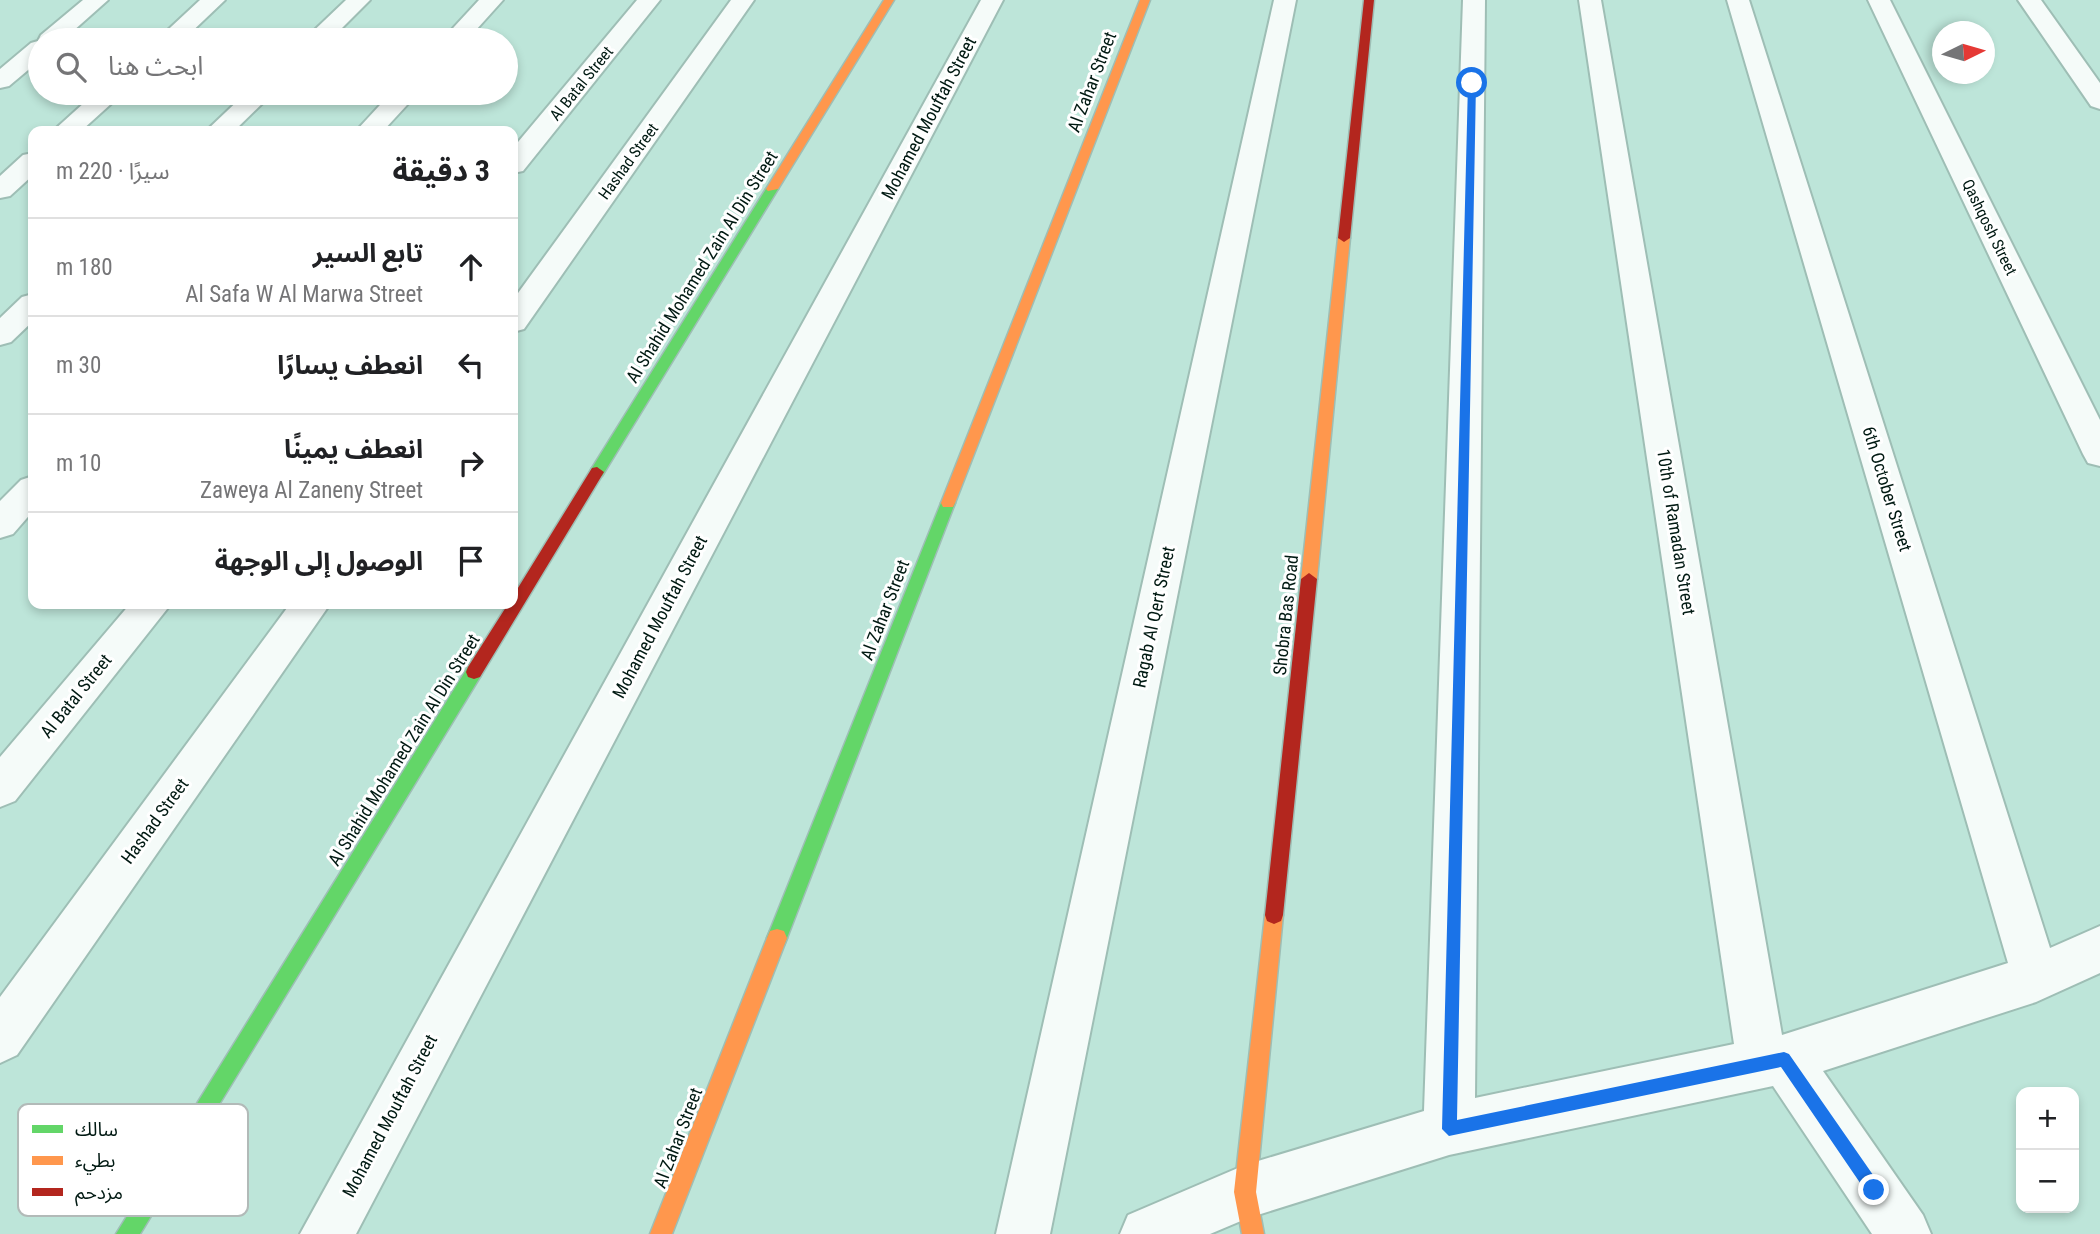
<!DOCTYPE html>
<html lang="ar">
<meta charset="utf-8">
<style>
:root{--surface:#fff;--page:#f6f6f6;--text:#202124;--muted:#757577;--line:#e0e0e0}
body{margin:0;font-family:"Roboto Condensed","Noto Sans Arabic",sans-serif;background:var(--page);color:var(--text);direction:rtl}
.controls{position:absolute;right:21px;bottom:21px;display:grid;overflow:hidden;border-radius:14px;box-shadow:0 4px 10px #0003}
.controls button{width:63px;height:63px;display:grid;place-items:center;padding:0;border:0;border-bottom:2px solid var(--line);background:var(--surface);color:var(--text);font:35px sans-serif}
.compass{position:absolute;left:1932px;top:21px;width:63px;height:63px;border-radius:50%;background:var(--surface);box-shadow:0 4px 10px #0003;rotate:85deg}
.stop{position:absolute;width:21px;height:21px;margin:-16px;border:5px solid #1a73e8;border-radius:50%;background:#fff}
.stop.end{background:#1a73e8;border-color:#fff;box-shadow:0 2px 7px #0008}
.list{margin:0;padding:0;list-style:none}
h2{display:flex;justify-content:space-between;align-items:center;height:91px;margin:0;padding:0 28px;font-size:30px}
h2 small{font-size:23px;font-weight:400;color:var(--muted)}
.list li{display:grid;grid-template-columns:46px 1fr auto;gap:21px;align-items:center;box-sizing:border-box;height:98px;padding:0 28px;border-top:2px solid var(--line)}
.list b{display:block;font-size:26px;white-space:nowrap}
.list p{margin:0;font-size:23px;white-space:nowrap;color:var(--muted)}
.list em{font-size:23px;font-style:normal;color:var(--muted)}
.icon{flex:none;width:38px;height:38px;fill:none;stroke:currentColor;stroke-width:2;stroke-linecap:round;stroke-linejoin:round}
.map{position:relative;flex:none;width:2100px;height:1234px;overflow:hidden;direction:ltr}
.search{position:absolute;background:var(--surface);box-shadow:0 4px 10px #0003;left:28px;top:28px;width:490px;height:77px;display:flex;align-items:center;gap:18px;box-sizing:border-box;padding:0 24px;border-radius:38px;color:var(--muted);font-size:26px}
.panel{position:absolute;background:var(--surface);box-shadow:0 4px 10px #0003;left:28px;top:126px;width:490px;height:483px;border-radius:14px;direction:rtl}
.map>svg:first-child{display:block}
</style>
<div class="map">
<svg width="2100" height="1234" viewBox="0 0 2100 1234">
<rect width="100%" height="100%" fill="#bde5d9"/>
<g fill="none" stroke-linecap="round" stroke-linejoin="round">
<defs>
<path id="street" d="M83 0H108L63 40H40V60L9 86 0 88V69L31 43 38 41 41 35Z
M200 0H225L183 40H157Z
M346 0H370L330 40H304Z
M479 0H503L467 40H442Z
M637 0H660L523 171 513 173V148Z
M731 0H754L524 329 513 332V300Z
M981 0H1003L356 1234H300Z
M1274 0H1296L1050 1234H996Z
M1463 0H1485L1475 1098 1734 1044 1579 0H1601L1782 1035 2008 963 1727 0H1749L2050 948 2100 926V973L2036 1002 1823 1071 1923 1215 1931 1234H1872L1773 1086 1449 1155 1248 1218 1210 1234H1120L1128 1215 1245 1165 1424 1111Z
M1868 0H1890L2100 420V466L2088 463 2083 454Z
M2018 0H2041L2100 83V109L2091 106Z
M95 93H123L81 131H53Z
M246 93H273L234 131H206Z
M391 93H418L383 131H356Z
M33 153V175L10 196 0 198V176L23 155Z
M33 294V321L11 342 0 345V318L22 297Z
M33 476V511L13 534 0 538V501L21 480Z
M130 604H171L15 801 0 807V757Z
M290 604H330L17 1055 0 1063V997Z"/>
<path id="fast" d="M772 186 778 189 602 476H592L590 472 592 468 766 189Z
M948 498 955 503 787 938 784 945 777 947 770 945 767 938 941 503Z
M474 665 480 667 482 672 480 677 140 1234H116L468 667Z"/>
<path id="slow" d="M884 0H894L778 189 768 191 766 189Z
M1140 0H1150L955 503 953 507H943L941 503Z
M1344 234 1350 238 1317 579 1309 585 1301 579 1338 238Z
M1274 906 1281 909 1283 915 1256 1192 1264 1234H1242L1234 1192 1265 915 1267 909Z
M777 929 784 931 787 938 672 1234H650L767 938 770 931Z"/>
<path id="jam" d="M1364 0H1374L1350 238 1344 242 1338 238Z
M597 467 604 472 480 677 474 679 468 677 466 672 468 667 508 604H513V596L592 468Z
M1309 573 1317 579 1283 915 1281 921 1274 924 1267 921 1265 915 1301 579Z"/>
</defs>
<use href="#street" stroke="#9ebeb5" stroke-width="4"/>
<use href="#fast" stroke="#9ebeb5" stroke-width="3"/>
<use href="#slow" stroke="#9ebeb5" stroke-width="3"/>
<use href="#jam" stroke="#9ebeb5" stroke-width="3"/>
<use href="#street" fill="#f5fbf9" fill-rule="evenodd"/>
<use href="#fast" fill="#63d668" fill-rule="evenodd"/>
<use href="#slow" fill="#ff974d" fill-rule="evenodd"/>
<use href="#jam" fill="#b3261e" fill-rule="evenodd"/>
</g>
<path fill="#1a73e8" d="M1472 80 1476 83 1457 1120 1784 1052 1789 1054 1880 1185V1196L1874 1198 1869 1196 1781 1067 1449 1136 1442 1129 1468 83Z"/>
<g text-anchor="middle" stroke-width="6" stroke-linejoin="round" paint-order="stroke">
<g font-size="16" fill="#001912" stroke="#fff">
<text transform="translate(581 83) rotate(-51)" y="6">Al Batal Street</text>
<text transform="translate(628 161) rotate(-54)" y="6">Hashad Street</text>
<text transform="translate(1990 227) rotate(64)" y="6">Qashqosh Street</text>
</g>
<g font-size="18" fill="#001912" stroke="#fff">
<text transform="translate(1092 82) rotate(-69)" y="6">Al Zahar Street</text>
<text transform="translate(929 118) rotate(-62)" y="6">Mohamed Mouftah Street</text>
<text transform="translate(702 267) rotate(-58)" y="6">Al Shahid Mohamed Zain Al Din Street</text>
<text transform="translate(1887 489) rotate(73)" y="6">6th October Street</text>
<text transform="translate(1676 532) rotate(81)" y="6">10th of Ramadan Street</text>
<text transform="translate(885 610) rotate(-69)" y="6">Al Zahar Street</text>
<text transform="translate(1286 615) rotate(-84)" y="6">Shobra Bas Road</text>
<text transform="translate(660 617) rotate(-62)" y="6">Mohamed Mouftah Street</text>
<text transform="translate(1154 617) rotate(-78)" y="6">Ragab Al Qert Street</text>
<text transform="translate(76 696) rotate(-51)" y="6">Al Batal Street</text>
<text transform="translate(404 750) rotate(-58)" y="6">Al Shahid Mohamed Zain Al Din Street</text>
<text transform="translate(155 821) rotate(-54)" y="6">Hashad Street</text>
<text transform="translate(390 1116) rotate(-62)" y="6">Mohamed Mouftah Street</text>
<text transform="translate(678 1138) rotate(-69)" y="6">Al Zahar Street</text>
</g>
</g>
<rect x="18" y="1104" width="230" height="112" rx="10" fill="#fff" stroke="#b2bab8" stroke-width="2"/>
<rect x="32" y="1125" width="31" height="8" fill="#63d668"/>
<rect x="32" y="1156" width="31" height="9" fill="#ff974d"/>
<rect x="32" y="1188" width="31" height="8" fill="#b3261e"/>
<g font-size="19" fill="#001912">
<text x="75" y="1136">سالك</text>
<text x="75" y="1167">بطيء</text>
<text x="75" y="1199">مزدحم</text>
</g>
</svg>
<div class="controls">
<button>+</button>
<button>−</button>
</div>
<svg class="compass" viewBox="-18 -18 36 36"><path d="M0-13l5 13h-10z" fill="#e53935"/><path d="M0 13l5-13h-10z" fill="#757577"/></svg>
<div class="stop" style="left:1472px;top:83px"></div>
<div class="stop end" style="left:1874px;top:1190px"></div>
<div class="search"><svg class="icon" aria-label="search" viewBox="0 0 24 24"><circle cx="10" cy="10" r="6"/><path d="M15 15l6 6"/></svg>ابحث هنا</div>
<section class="panel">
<h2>3 دقيقة<small>سيرًا · 220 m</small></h2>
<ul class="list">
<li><svg class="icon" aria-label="ahead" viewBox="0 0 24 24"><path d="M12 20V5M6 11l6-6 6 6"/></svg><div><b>تابع السير</b><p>Al Safa W Al Marwa Street</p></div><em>180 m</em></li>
<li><svg class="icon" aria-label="left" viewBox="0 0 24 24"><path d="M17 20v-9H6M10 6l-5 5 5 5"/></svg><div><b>انعطف يسارًا</b></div><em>30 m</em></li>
<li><svg class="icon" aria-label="right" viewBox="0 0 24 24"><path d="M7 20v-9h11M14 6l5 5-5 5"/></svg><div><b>انعطف يمينًا</b><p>Zaweya Al Zaneny Street</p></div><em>10 m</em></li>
<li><svg class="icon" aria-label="arrive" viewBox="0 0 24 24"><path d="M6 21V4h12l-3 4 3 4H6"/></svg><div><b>الوصول إلى الوجهة</b></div></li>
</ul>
</section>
</div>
